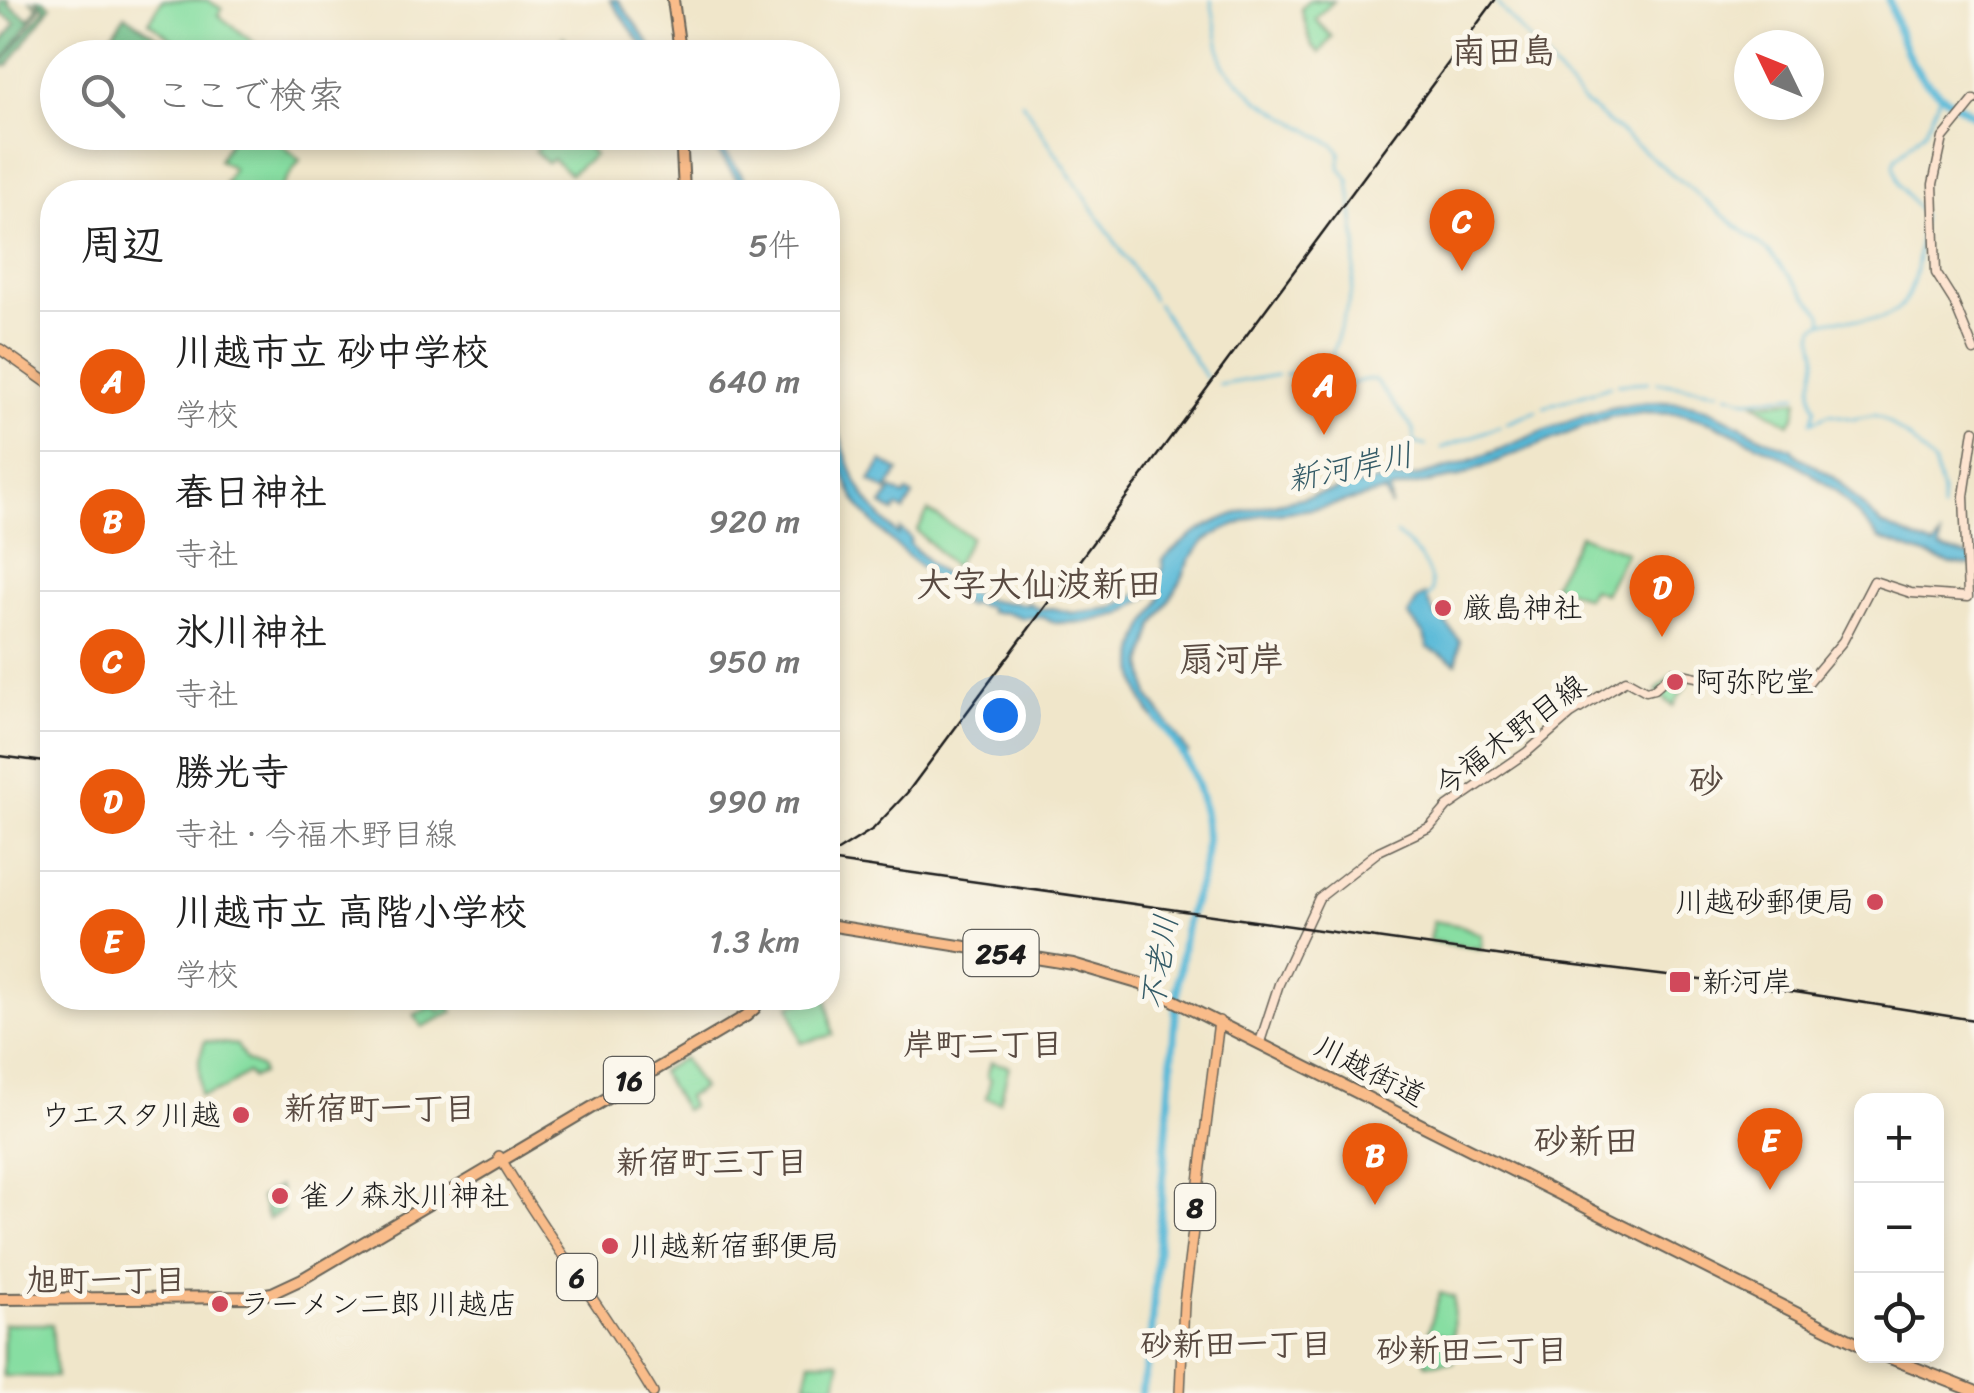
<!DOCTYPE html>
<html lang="ja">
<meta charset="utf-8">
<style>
:root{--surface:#fff;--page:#f6f6f6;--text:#222;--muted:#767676;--line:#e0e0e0;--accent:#ea580c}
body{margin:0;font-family:Sriracha,"Klee One",sans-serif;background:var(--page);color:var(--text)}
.controls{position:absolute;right:30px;bottom:30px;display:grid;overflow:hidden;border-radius:20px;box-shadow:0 5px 15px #0003}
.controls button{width:90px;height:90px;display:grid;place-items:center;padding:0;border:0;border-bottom:2px solid var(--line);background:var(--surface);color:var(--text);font:50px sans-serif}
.compass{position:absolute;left:1734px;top:30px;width:90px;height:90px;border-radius:50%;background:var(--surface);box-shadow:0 5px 15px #0003;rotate:313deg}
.you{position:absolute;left:1000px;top:715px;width:35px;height:35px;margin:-25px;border:8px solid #fff;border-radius:50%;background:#1a73e8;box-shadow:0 0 0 15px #1a73e833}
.badge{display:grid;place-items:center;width:65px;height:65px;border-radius:50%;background:var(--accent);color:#fff;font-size:32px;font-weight:700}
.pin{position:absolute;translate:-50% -82px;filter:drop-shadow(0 2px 5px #0008)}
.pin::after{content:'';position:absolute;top:52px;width:35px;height:30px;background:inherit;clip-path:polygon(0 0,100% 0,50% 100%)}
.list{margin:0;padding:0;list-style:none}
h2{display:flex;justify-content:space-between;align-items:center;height:130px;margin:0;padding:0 40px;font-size:42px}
h2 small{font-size:32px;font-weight:400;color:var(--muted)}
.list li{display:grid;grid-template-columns:65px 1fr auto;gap:30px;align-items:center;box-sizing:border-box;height:140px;padding:0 40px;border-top:2px solid var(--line)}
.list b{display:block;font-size:38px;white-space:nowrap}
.list p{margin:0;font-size:32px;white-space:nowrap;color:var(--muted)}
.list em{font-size:32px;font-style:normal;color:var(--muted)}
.icon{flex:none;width:55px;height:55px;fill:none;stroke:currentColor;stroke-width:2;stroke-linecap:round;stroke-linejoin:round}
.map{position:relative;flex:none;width:1974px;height:1393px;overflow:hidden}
.search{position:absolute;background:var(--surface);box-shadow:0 5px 15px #0003;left:40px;top:40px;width:800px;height:110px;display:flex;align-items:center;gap:25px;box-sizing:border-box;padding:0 35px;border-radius:55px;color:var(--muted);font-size:38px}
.panel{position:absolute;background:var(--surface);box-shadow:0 5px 15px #0003;left:40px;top:180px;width:800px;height:830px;border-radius:40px}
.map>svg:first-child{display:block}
</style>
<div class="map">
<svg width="1974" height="1393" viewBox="0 0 1974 1393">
<rect width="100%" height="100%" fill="#fbf7ec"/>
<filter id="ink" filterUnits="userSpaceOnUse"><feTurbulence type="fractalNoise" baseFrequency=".01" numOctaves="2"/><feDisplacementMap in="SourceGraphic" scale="20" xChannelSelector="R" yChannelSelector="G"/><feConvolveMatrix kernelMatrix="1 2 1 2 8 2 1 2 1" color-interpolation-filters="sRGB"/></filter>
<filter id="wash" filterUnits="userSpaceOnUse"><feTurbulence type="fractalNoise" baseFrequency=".0048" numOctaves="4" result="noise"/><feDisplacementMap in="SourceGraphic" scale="40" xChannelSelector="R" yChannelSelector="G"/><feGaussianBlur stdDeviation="2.25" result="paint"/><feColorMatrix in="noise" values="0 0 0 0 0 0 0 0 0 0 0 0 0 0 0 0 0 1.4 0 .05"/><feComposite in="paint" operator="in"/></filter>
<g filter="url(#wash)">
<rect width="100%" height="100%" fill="#f0e6ca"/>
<path fill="#87dea2" stroke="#527d5f" stroke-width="2.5" d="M162 0H207L222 9 218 15 257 45 248 57H196L149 22Z
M1309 0 1334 1 1315 19 1332 37 1320 53 1312 46 1301 9Z
M268 133 300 160 278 192H243L225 183 233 168 219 160 234 133Z
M549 133H576L594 155 570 174 553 159 547 163 535 151Z
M1798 400 1795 416 1789 424 1755 403Z
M928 511 971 537 954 567 917 531Z
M1580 535 1626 552 1604 594 1592 589 1586 598 1553 584Z
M1673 674 1690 680 1673 706 1656 691Z
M1433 921 1462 926 1482 935V949L1429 941Z
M817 998H827L833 1035 801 1043 790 1005Z
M433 1006 439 1011 449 1006 453 1012 422 1027 414 1015Z
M205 1041 237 1045 246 1061 261 1068 262 1074 252 1078 247 1073 224 1089 200 1096 199 1059Z
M683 1058 702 1088 687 1097 691 1106 684 1110 660 1072Z
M991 1062 1009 1066 1000 1102 986 1098 991 1079 987 1077Z
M1440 1293 1454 1297 1453 1338 1429 1330Z
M4 1324H52L56 1377 3 1376Z
M1429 1333 1454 1341V1362L1426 1364 1423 1347Z
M810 1361H837L840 1364 836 1386 806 1384Z"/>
<path fill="#6dbd88" stroke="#446c52" stroke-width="2.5" d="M0 0H9L8 4 29 19 38 6 29 0 40 7 7 55 0 59V45L16 23 2 14 0 16Z
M36 0H44L51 6 8 66H0L45 8Z
M125 15 171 46 165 57H124L119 54V43L112 35Z
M563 37 583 53 572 57 570 53 558 48 548 57H520L531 51 535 53 545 44 548 49 561 43Z
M279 1186 281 1191 273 1197 276 1202 281 1201 283 1211 268 1220 260 1197Z"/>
<path fill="#59b9d8" stroke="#3a6a7a" stroke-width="2.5" d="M610 0H618L659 57H651Z
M705 133H712L754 192H746Z
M833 400 831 405C849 463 851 491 898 535L900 529 911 538 910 544C934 566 956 591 988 600 1002 604 1015 601 1027 605L1028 602 1038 609 1053 608 1072 613 1112 608 1137 594 1156 577 1162 570 1163 560C1212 510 1259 508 1323 493 1351 487 1378 479 1406 478V473L1410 478C1440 471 1469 462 1498 450 1561 424 1618 394 1688 404 1725 410 1758 441 1792 448L1798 456 1834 477 1882 525 1934 547 1940 538V549L1974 558V566L1950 564 1880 539 1836 491 1794 462 1713 423 1683 414 1643 413 1609 417 1457 477 1390 490 1391 507 1385 492 1321 508 1261 515 1223 530 1205 541 1190 559 1181 581 1154 625 1143 664 1149 696 1189 754 1173 732 1161 723 1162 728C1136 700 1126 662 1145 626 1151 615 1160 604 1162 592H1155L1122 614 1087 622 1055 623 1042 617 1023 618 1009 613 989 612V608L971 603 968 606 962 604 963 599 954 593 950 596 952 592C926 572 869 526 855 499 842 477 828 426 828 401Z
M882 461 899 471 887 491 870 481Z
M892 489 904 496 907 492 913 496 904 511 897 507 894 512 882 505Z
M1425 595 1435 616 1441 617 1460 641 1457 663 1428 648 1424 635 1408 615 1418 599Z"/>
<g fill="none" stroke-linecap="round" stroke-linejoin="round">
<path stroke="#59b9d8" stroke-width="2.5" d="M1211 0 1223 65 1258 100 1334 145 1340 152V168L1349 180 1357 244 1352 291 1330 361 1329 387
M1494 0 1584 103 1769 252 1822 314 1823 322
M1022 102 1153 299
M648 132 659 148H678
M1157 304 1206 378
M1284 374C1305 371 1314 387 1333 388 1350 389 1358 377 1375 380L1414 430 1415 445
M1657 382 1719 391
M1618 384 1648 382
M1219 385 1277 375
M1728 394 1747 400 1797 395
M1544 407 1610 386
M1811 422 1830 414 1853 419 1875 415 1882 418 1911 440 1934 464 1942 493V510
M1812 422 1816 408C1807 391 1815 378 1817 360 1818 348 1811 340 1815 327 1828 317 1845 319 1860 320 1922 323 1916 259 1922 215L1899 184 1894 165 1896 158 1925 130 1940 96
M1507 423 1537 411
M1417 443 1426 446
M1442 448 1500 426
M828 506 835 502
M1396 534C1412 546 1434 569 1432 592L1425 600"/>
<path stroke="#59b9d8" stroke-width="8" d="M1889 0C1908 65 1914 81 1974 115
M1141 1393 1150 1350 1178 981C1181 963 1182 944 1186 926 1190 908 1198 891 1202 873 1215 815 1195 764 1159 719"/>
</g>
</g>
<g filter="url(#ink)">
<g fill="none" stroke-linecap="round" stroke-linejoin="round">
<defs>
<path id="secondary" d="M1974 100 1943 138 1933 184 1936 273 1953 300 1974 351
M1260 1042 1279 984 1319 898 1379 851 1430 827 1447 807 1527 752 1571 714 1626 680 1646 691 1654 689 1673 672 1748 688 1807 684 1843 641 1874 581 1911 593 1968 597 1964 496 1974 430"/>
<path id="primary" d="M0 349 52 386
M499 1156C547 1237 605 1312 653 1393
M1180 1393 1184 1303 1219 1021"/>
<path id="trunk" d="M673 0 681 58
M681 132 684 192
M828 925 1073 964 1141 984 1862 1346
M0 1299 249 1297 272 1293 302 1279 746 1016 755 1008 759 998
M1885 1356 1974 1391"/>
</defs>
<use href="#secondary" stroke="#666359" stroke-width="11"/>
<use href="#primary" stroke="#666359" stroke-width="12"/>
<use href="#trunk" stroke="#666359" stroke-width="14"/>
<use href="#secondary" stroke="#fde4d0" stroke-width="8"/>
<use href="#primary" stroke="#f9bc8a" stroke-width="9"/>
<use href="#trunk" stroke="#f9bc8a" stroke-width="10"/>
<path stroke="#1c1c1c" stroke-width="2.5" d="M0 756 52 763
M828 857 873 829 907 793 1495 0
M828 861 1518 958 1776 989 1974 1020"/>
</g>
</g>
<g fill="#d1495b" stroke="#fbf7ec" stroke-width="4">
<circle cx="1443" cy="608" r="10"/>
<circle cx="1675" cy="682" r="10"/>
<circle cx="1875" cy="902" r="10"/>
<rect x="1668" y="970" width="24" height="24" rx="5"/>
<circle cx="241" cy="1115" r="10"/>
<circle cx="280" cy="1196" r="10"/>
<circle cx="610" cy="1246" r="10"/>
<circle cx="220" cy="1304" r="10"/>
</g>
<g text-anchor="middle" stroke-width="10" stroke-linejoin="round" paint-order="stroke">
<g fill="#fbf7ec" stroke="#5f5e5a" stroke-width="2.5">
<rect x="963.5" y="930" width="75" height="46" rx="8"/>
<rect x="604" y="1057" width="50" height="46" rx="8"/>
<rect x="1175" y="1184" width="40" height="46" rx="8"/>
<rect x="557" y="1254" width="40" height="46" rx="8"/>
</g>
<g font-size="28" font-weight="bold" fill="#1c1c1c">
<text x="1001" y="963">254</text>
<text x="629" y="1090">16</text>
<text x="1195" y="1217">8</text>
<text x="577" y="1287">6</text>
</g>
<g font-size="30" fill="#1c1c1c" stroke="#fbf7ec" text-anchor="start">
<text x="1463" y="618">厳島神社</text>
<text x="1695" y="692">阿弥陀堂</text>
<text x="1855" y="912" text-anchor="end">川越砂郵便局</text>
<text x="1702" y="992">新河岸</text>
<text x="221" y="1125" text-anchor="end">ウエスタ川越</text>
<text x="300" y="1206">雀ノ森氷川神社</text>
<text x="630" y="1256">川越新宿郵便局</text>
<text x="240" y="1314">ラーメン二郎 川越店</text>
</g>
<g font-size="30" fill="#1c1c1c" stroke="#fbf7ec">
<text transform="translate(1510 735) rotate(-37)" y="10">今福木野目線</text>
<text transform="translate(1370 1071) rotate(27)" y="10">川越街道</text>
</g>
<g font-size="32" font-style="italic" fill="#345b67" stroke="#fbf7ec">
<text transform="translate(1350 467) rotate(-12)" y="11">新河岸川</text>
<text transform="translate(1159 962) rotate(-81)" y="11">不老川</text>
</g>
<g font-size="32" font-weight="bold" fill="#594a41" stroke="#fbf7ec">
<text x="983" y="1055">岸町二丁目</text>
<text x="380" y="1119">新宿町一丁目</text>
<text x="712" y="1173">新宿町三丁目</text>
<text x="106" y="1291">旭町一丁目</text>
<text x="1236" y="1355">砂新田一丁目</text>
<text x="1472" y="1361">砂新田二丁目</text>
</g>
<g font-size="35" font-weight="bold" fill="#594a41" stroke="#fbf7ec">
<text x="1504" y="63">南田島</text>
<text x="1039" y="596">大字大仙波新田</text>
<text x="1232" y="671">扇河岸</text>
<text x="1706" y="793">砂</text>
<text x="1586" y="1153">砂新田</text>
</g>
</g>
</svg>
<div class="controls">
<button>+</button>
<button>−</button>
<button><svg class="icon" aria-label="locate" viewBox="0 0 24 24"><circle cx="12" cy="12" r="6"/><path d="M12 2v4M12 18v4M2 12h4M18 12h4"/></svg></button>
</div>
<svg class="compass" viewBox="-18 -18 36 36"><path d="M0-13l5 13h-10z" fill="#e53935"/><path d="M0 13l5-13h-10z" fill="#767676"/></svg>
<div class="you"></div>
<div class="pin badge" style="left:1324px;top:435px">A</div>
<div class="pin badge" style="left:1375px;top:1205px">B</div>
<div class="pin badge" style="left:1462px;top:271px">C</div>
<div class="pin badge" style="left:1662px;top:637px">D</div>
<div class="pin badge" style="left:1770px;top:1190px">E</div>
<div class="search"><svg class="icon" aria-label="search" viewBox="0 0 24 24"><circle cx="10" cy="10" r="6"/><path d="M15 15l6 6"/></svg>ここで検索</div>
<section class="panel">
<h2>周辺<small>5件</small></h2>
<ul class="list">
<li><span class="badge">A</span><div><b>川越市立 砂中学校</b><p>学校</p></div><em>640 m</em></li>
<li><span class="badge">B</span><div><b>春日神社</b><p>寺社</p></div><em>920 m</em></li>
<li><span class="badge">C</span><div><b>氷川神社</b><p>寺社</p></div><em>950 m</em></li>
<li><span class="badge">D</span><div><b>勝光寺</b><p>寺社 · 今福木野目線</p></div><em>990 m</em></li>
<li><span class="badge">E</span><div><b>川越市立 高階小学校</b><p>学校</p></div><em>1.3 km</em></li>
</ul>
</section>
</div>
